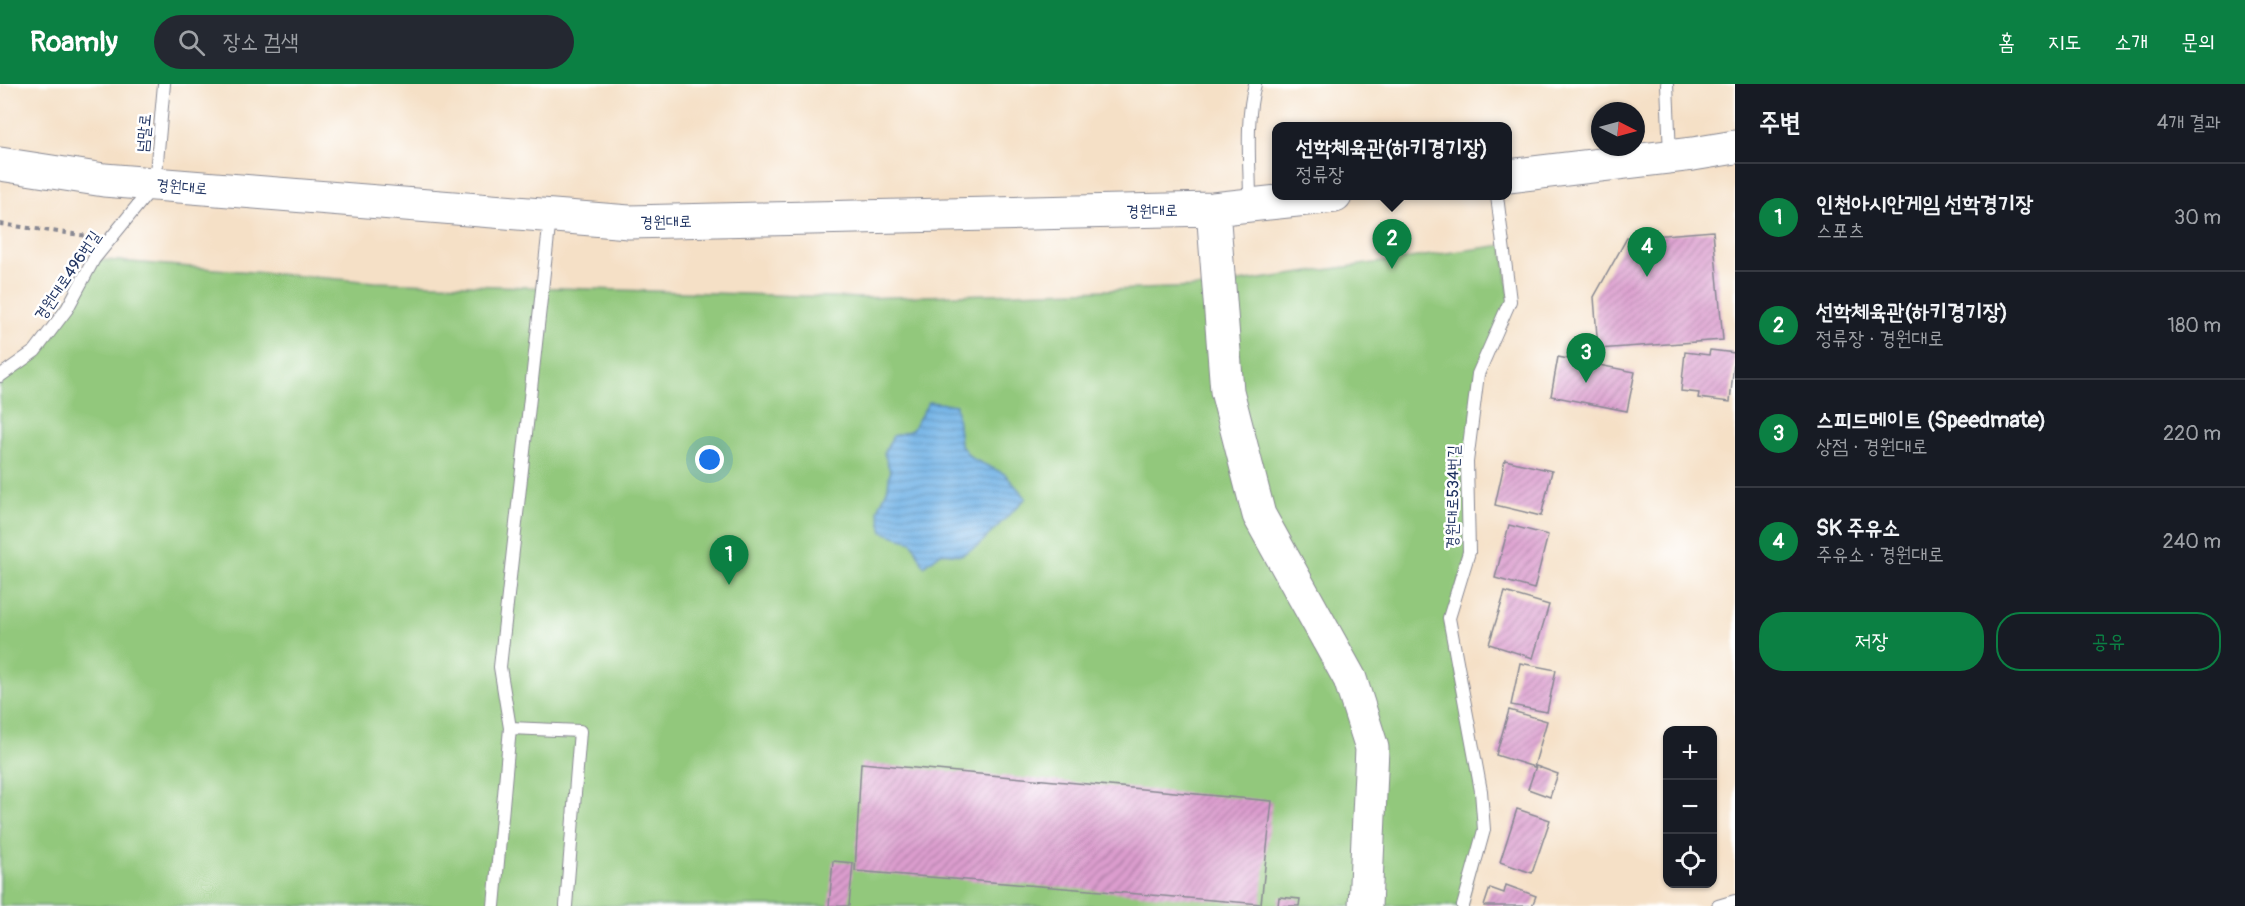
<!DOCTYPE html>
<html lang="ko">
<meta charset="utf-8">
<style>
:root{--surface:#171b24;--page:#242831;--text:#f1f3f6;--muted:#9ea1a6;--line:#363941;--accent:#0b8043}
body{margin:0;font-family:Pangolin,"Poor Story",sans-serif;background:var(--page);color:var(--text)}
.controls{position:absolute;right:18px;bottom:18px;display:grid;overflow:hidden;border-radius:12px;box-shadow:0 2px 4px #0004}
.controls button{width:54px;height:54px;display:grid;place-items:center;padding:0;border:0;border-bottom:2px solid var(--line);background:var(--surface);color:var(--text);font:30px sans-serif}
.compass{position:absolute;left:1591px;top:18px;width:54px;height:54px;border-radius:50%;background:var(--surface);box-shadow:0 2px 4px #0004;rotate:96deg}
.you{position:absolute;left:710px;top:376px;width:21px;height:21px;margin:-15px;border:4px solid #fff;border-radius:50%;background:#1a73e8;box-shadow:0 0 0 9px #1a73e833}
.badge{display:grid;place-items:center;width:39px;height:39px;border-radius:50%;background:var(--accent);color:#fff;font-size:20px;font-weight:700}
.pin{position:absolute;translate:-50% -50px;filter:drop-shadow(0 2px 3px #0008)}
.pin::after{content:'';position:absolute;top:32px;width:21px;height:18px;background:inherit;clip-path:polygon(0 0,100% 0,50% 100%)}
.popup{position:absolute;left:1272px;top:38px;width:240px;height:78px;box-sizing:border-box;display:grid;place-content:center;border-radius:12px;background:var(--surface);filter:drop-shadow(0 2px 4px #0005);font-size:20px;white-space:nowrap;color:var(--muted)}
.popup b{font-size:22px;color:var(--text)}
.popup::after{content:'';position:absolute;left:50%;top:100%;margin-left:-12px;border:12px solid transparent;border-top-color:var(--surface)}
.list{margin:0;padding:0;list-style:none}
h2{display:flex;justify-content:space-between;align-items:center;height:78px;margin:0;padding:0 24px;font-size:26px}
h2 small{font-size:20px;font-weight:400;color:var(--muted)}
.list li{display:grid;grid-template-columns:39px 1fr auto;gap:18px;align-items:center;box-sizing:border-box;height:108px;padding:0 24px;border-top:2px solid var(--line)}
.list b{display:block;font-size:22px;white-space:nowrap}
.list p{margin:0;font-size:20px;white-space:nowrap;color:var(--muted)}
.list em{font-size:20px;font-style:normal;color:var(--muted)}
.actions{display:flex;gap:12px;padding:18px 24px}
.actions a{flex:1;padding:14px 0;border:2px solid var(--accent);border-radius:24px;text-align:center;font-size:21px;color:var(--accent)}
.actions .main{background:var(--accent);color:#fff}
.icon{flex:none;width:33px;height:33px;fill:none;stroke:currentColor;stroke-width:2;stroke-linecap:round;stroke-linejoin:round}
.map{position:relative;flex:none;width:1735px;height:822px;overflow:hidden}
header{display:flex;align-items:center;gap:36px;box-sizing:border-box;height:84px;padding:0 30px;background:var(--accent);color:#fff}
header strong{font-size:28px}
nav{display:flex;gap:33px;margin-inline-start:auto;font-size:21px}
.search{width:420px;height:54px;background:var(--page);display:flex;align-items:center;gap:15px;box-sizing:border-box;padding:0 21px;border-radius:33px;color:var(--muted);font-size:22px}
main{display:flex}
aside{flex:1;background:var(--surface)}
.map>svg:first-child{display:block}
</style>
<header>
<strong>Roamly</strong>
<div class="search"><svg class="icon" aria-label="search" viewBox="0 0 24 24"><circle cx="10" cy="10" r="6"/><path d="M15 15l6 6"/></svg>장소 검색</div>
<nav><a>홈</a><a>지도</a><a>소개</a><a>문의</a></nav>
</header>
<main>
<div class="map">
<svg width="1735" height="822" viewBox="0 0 1735 822">
<defs>
<pattern id="water-rules" width="6" height="5" patternUnits="userSpaceOnUse" patternTransform="scale(1.5)"><rect width="6" height="5" fill="#72b3e6"/><path d="M0 2.5h6" fill="none" stroke="#5d92be"/></pattern>
<pattern id="building-hatch" width="6" height="6" patternUnits="userSpaceOnUse" patternTransform="scale(1.5)"><rect width="6" height="6" fill="#dc9dce"/><path d="M-1 1l2-2M0 6l6-6M5 7l2-2" fill="none" stroke="#b280aa"/></pattern>
</defs>
<rect width="100%" height="100%" fill="#fff"/>
<filter id="ink" filterUnits="userSpaceOnUse"><feTurbulence type="fractalNoise" baseFrequency=".0167" numOctaves="2"/><feDisplacementMap in="SourceGraphic" scale="12" xChannelSelector="R" yChannelSelector="G"/><feConvolveMatrix kernelMatrix="1 2 1 2 8 2 1 2 1" color-interpolation-filters="sRGB"/></filter>
<filter id="wash" filterUnits="userSpaceOnUse"><feTurbulence type="fractalNoise" baseFrequency=".008" numOctaves="4" result="noise"/><feDisplacementMap in="SourceGraphic" scale="24" xChannelSelector="R" yChannelSelector="G"/><feGaussianBlur stdDeviation="1.35" result="paint"/><feColorMatrix in="noise" values="0 0 0 0 0 0 0 0 0 0 0 0 0 0 0 0 0 1.4 0 .05"/><feComposite in="paint" operator="in"/></filter>
<g filter="url(#wash)">
<rect width="100%" height="100%" fill="#f5e0c6"/>
<path fill="#92c87b" stroke="#567c6c" stroke-width="1.5" d="M1503 161 1510 217 1478 290 1467 378 1469 468 1449 534 1484 746 1466 822H0V292L35 267 94 175 375 198 863 214 1203 203Z"/>
<path fill="url(#water-rules)" stroke="#4671a2" stroke-width="1.5" d="M929 318 956 321 960 360 971 374 1005 390 1026 414 979 461 961 471 941 469 924 482 912 458 883 448 878 426 888 403 890 387 884 369 893 352 912 346Z"/>
<g id="blocks">
<path fill="url(#building-hatch)" d="M1713 147 1723 256 1598 265 1594 213 1627 154Z
M1710 266 1735 269 1730 318 1698 314 1699 309 1681 307 1685 268 1709 271Z
M1558 273 1635 288 1627 327 1551 312Z
M1505 376 1552 387 1541 432 1495 421Z
M1509 441 1548 451 1534 505 1495 494Z
M1505 508 1549 521 1533 574 1489 560Z
M1520 579 1556 586 1547 628 1511 621Z
M1509 626 1547 637 1534 683 1496 671Z
M861 679 1272 717 1261 820 855 787Z
M1536 682 1558 690 1550 713 1528 705Z
M1517 725 1550 736 1532 789 1500 778Z
M833 777 853 779 849 822H829Z
M1506 801 1536 812 1532 822H1484L1490 804 1504 809Z
M1279 813 1300 815 1299 822H1278Z"/>
</g>
</g>
<g filter="url(#ink)">
<use href="#blocks" fill-opacity="0" stroke="#888892" stroke-width="1.5"/>
<g fill="none" stroke-linecap="round" stroke-linejoin="round">
<defs>
<path id="lane" d="M1667 0 1670 71
M1250 118C1250 80 1245 37 1255 0
M0 292 35 267 67 225 94 175 155 100 164 0
M510 644 580 647 566 822
M494 822 510 644 500 583 550 134
M1463 822 1484 746 1481 707 1449 534 1469 468 1467 378 1478 290 1510 217 1497 112
M1718 822 1735 817"/>
<path id="secondary" d="M0 80 104 96 629 138 1213 125 1335 112
M1508 92 1693 70 1735 63
M1213 125 1227 307 1259 431 1350 595 1372 664 1365 822"/>
</defs>
<use href="#lane" stroke="#888892" stroke-width="14"/>
<use href="#secondary" stroke="#888892" stroke-width="35"/>
<path stroke="#888892" stroke-width="4" stroke-dasharray="4.5 4.5" stroke-linecap="butt" d="M0 140 88 152"/>
<use href="#lane" stroke="#fff" stroke-width="12"/>
<use href="#secondary" stroke="#fff" stroke-width="33"/>
</g>
</g>
<g text-anchor="middle" stroke-width="5" stroke-linejoin="round" paint-order="stroke">
<g font-size="16" fill="#1b2f5e" stroke="#fff">
<text transform="translate(143 49) rotate(-85)" y="6">넘말로</text>
<text transform="translate(182 102) rotate(5)" y="6">경원대로</text>
<text transform="translate(1152 126) rotate(-1)" y="6">경원대로</text>
<text transform="translate(666 137) rotate(-1)" y="6">경원대로</text>
<text transform="translate(67 191) rotate(-56)" y="6">경원대로496번길</text>
<text transform="translate(1452 413) rotate(-89)" y="6">경원대로534번길</text>
</g>
</g>
</svg>
<div class="controls">
<button>+</button>
<button>−</button>
<button><svg class="icon" aria-label="locate" viewBox="0 0 24 24"><circle cx="12" cy="12" r="6"/><path d="M12 2v4M12 18v4M2 12h4M18 12h4"/></svg></button>
</div>
<svg class="compass" viewBox="-18 -18 36 36"><path d="M0-13l5 13h-10z" fill="#e53935"/><path d="M0 13l5-13h-10z" fill="#9ea1a6"/></svg>
<div class="you"></div>
<div class="pin badge" style="left:729px;top:501px">1</div>
<div class="pin badge" style="left:1392px;top:185px">2</div>
<div class="popup"><b>선학체육관(하키경기장)</b>정류장</div>
<div class="pin badge" style="left:1586px;top:299px">3</div>
<div class="pin badge" style="left:1647px;top:193px">4</div>
</div>
<aside>
<h2>주변<small>4개 결과</small></h2>
<ul class="list">
<li><span class="badge">1</span><div><b>인천아시안게임 선학경기장</b><p>스포츠</p></div><em>30 m</em></li>
<li><span class="badge">2</span><div><b>선학체육관(하키경기장)</b><p>정류장 · 경원대로</p></div><em>180 m</em></li>
<li><span class="badge">3</span><div><b>스피드메이트 (Speedmate)</b><p>상점 · 경원대로</p></div><em>220 m</em></li>
<li><span class="badge">4</span><div><b>SK 주유소</b><p>주유소 · 경원대로</p></div><em>240 m</em></li>
</ul>
<div class="actions"><a class="main">저장</a><a>공유</a></div>
</aside>
</main>
